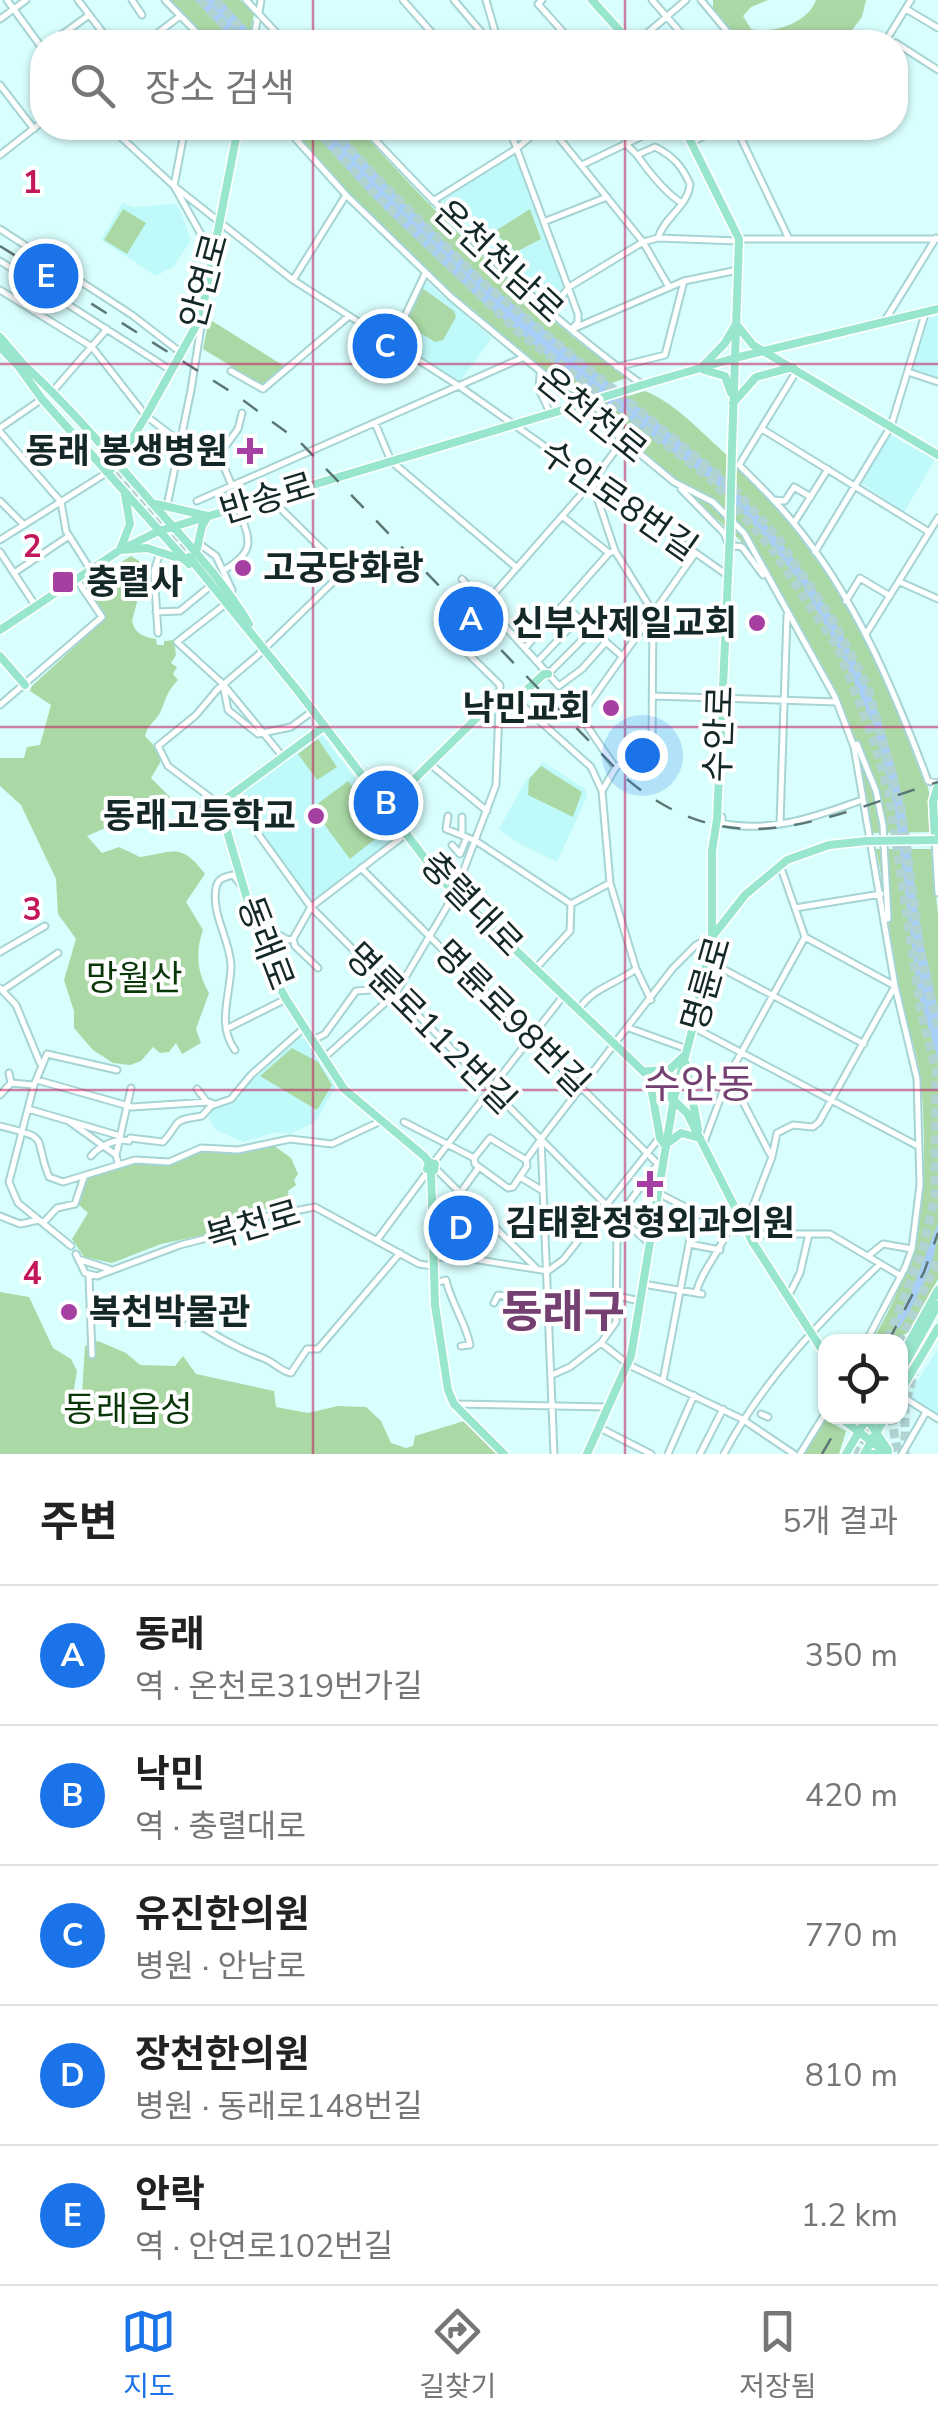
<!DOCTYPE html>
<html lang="ko">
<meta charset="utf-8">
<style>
:root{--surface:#fff;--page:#f6f6f6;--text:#222;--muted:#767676;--line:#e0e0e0;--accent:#1a73e8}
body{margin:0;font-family:"Nunito Sans","Noto Sans KR",sans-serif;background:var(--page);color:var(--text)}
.controls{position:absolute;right:30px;bottom:30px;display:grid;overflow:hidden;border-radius:20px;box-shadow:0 2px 8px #0004}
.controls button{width:90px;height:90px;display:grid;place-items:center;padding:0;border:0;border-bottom:2px solid var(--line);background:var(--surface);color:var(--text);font:50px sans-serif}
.you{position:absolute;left:642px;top:755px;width:35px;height:35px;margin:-25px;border:8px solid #fff;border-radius:50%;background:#1a73e8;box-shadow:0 0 0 15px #1a73e833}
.badge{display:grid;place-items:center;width:65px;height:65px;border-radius:50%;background:var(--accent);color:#fff;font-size:32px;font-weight:700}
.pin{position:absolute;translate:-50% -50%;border:5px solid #fff;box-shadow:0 2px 10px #0006}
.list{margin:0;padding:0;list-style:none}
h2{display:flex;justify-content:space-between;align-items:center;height:130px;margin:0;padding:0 40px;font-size:42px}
h2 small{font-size:32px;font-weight:400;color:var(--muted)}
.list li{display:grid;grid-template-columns:65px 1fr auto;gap:30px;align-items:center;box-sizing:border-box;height:140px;padding:0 40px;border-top:2px solid var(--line)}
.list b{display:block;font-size:38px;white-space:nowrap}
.list p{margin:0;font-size:32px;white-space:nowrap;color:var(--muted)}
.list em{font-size:32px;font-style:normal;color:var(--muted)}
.icon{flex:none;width:55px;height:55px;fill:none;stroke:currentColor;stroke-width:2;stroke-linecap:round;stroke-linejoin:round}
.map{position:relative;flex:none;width:938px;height:1454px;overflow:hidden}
.search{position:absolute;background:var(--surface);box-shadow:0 2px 8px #0004;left:30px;right:30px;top:30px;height:110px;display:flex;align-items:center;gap:25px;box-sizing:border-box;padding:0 35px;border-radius:40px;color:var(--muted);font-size:38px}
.sheet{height:830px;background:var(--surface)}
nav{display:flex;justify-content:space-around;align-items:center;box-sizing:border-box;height:140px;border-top:2px solid var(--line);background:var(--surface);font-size:28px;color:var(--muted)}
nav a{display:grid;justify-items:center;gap:5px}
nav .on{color:var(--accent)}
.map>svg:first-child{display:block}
</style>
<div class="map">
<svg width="938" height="1454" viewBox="0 0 938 1454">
<rect width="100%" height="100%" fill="#d8fefd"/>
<path fill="#bff9f9" d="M512 155 515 156 565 287 551 306 440 203Z
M123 202 132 207 175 204 180 210 191 240 174 266 156 276 101 240Z
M424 280 492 338 460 381 395 340Z
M938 316V378L912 370 929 318Z
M889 434 935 460 904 512 860 482Z
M320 732 398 835 312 901 234 798Z
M543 762 585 789 587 796 557 862 520 844 499 829 525 782Z
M297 1038 305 1039 336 1086 315 1122 290 1134 277 1132 243 1142 215 1129 209 1117 213 1108 239 1098 252 1080Z
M938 1349V1416L907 1397Z"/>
<path fill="#abd9a6" d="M171 0H240L254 14 248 42H211Z
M713 0H768L751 7 743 16 751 29C774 34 808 23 816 0H866L862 17 843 42H741L713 9Z
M288 128H358C440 218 528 307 627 378L583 392 540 369 480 319 363 208Z
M123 209 146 223 127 254 104 240Z
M530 209 541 239 516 252 494 232Z
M422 288 454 311 456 317 443 340 435 342 409 326V316Z
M209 319 284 366 262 385 203 349Z
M645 391C674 403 694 425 717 446 808 529 862 617 906 730 920 764 936 796 932 832L872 833 856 741 837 692 787 602 740 540 655 463 598 405Z
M131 556 144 564 146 568 132 621C135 634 144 637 156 639L157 645H164V641L174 640 176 655 171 663 177 667 173 674 178 680C165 694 167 698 160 713 155 722 148 724 145 736L156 748 161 761 151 778 170 797 165 802 87 836 102 853 119 847 140 857C174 852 181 842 205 874L186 902 203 930C195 953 197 972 209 993L196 1029 201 1043 182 1054 176 1043 169 1052 160 1053 153 1047 141 1061 130 1065 113 1063 93 1050 74 1028V1011L64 980 76 939 58 914 56 879 21 805 0 786V758H24L27 747 40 745 51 705 30 691 32 686 106 618 91 596 97 592 90 581Z
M318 739 337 767 317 780 298 754Z
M541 766 582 792 573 817 528 795 529 779Z
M348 781 385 831 350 859 312 808Z
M876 849H931L938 914V1279L908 1332 896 1341 871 1342C923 1260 929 1178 921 1083 918 1051 904 1018 898 986 890 940 886 894 876 849Z
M292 1048 318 1062 332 1085 317 1110 260 1076Z
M273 1145 291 1158 298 1174 294 1180 296 1185 288 1191 289 1202 239 1218 208 1234 161 1244 112 1263 84 1257 72 1239 88 1213 78 1204 88 1178 134 1162 167 1166 201 1151 239 1154Z
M0 1292 29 1297 53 1348 71 1359 77 1371 74 1389 81 1409 85 1346 98 1341 126 1353 140 1365 175 1366 183 1356 196 1374 274 1391 276 1407 308 1413 338 1406 366 1407 381 1421 391 1443 406 1448 413 1446 415 1436 464 1421 497 1454H0Z
M824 1419 846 1431 839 1454H804Z"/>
<path fill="#a7cef6" d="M195 0H221L260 42H235Z
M309 128H335L403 202 486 282 719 473C812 566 881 678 904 809 911 844 913 880 918 915 923 948 933 980 938 1013 938 1028 938 1044 938 1059L918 994 895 811 874 726 841 654 802 584 762 534 716 484 580 383 477 297 385 210Z
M938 1223C938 1263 919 1295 899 1329L892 1325 910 1295Z"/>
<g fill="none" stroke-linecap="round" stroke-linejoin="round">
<path stroke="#b1d3d2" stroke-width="8" stroke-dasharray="8 4" stroke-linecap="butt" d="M110 462 192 555
M900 1381 906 1371
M855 1454 876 1416"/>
<path stroke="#b1d3d2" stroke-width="9" stroke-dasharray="9 4.5" stroke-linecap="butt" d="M200 0 240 42
M216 0 254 42
M316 128 372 191 516 330 712 480 772 549 838 648 873 738 889 794 921 1012 936 1069 935 1197 923 1248 887 1342
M331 128 374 175 483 283 730 484 778 538 834 622 868 687 901 805 922 961 938 1027
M900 1344 938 1258
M891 1416 898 1454
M905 1454V1405L914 1373"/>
<defs>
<path id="minor" d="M7 0 42 48
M78 0 110 42
M132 0 142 15
M165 0 206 42
M246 0 285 42
M403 0 440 42
M454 0 488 40
M486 0 498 42
M542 0 538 4 572 42
M652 0 689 42
M701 0 736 42
M906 9 938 28
M259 13 261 0
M0 19 26 0
M52 42 89 15
M146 42 180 16
M637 42 686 0
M885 42 911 0
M896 43 938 70
M0 85 34 129
M111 128 174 186 293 280 459 386 727 575
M185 128 174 186 212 254
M286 128 346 195 451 297 674 482 713 502 744 533 835 697 854 747 895 986 917 1079 920 1185 912 1249 905 1268 866 1342
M364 128C449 219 539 311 640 383
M509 128 578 314V322L572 329
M551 128 643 242 669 287
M736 128 789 239
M692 142 720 128
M625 143 637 155 655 147C673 156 682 166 690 184 688 207 664 217 658 238
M0 155 42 122
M637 155C649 172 665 193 682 203
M582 165 659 128
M433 201 516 149 541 128
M546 221 607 197
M0 229 132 315 180 352
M739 239H938
M0 261 172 371
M293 280 346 195
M0 290 92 347 146 416 179 441 219 455 232 486
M551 310 569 287 643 242 658 238 738 241
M884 322 936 238
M575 328 684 281 738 270
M392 343 425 274
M617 367 665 355 684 281
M231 371 263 389 349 316
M796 372 739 465C757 483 776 501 792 521 855 596 894 690 928 781L938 783
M908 372 938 382
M540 374 539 389 550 413
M552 379 581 393 629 440
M53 391 107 329
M375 423 391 461 517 568
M0 428 42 399
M762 429 929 532
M0 432 61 502 66 531 90 569
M219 455 238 429 242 413
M593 485 615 551 653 612 652 742 616 767 602 791
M681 489 724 533 729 545 742 547 763 575
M270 498 343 570
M774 500 785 501 794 487 811 497
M0 501 24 525
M197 501 522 358
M167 506 191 390 202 320
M562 516 609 553
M794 523 828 469
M0 540 108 472
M198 543 216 556 232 590 229 592
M0 552 35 605
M815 552 891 426 926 311
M224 570C258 550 249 539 238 507
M14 573 69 536
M462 579 559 686 582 669 606 642
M900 582 938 599
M846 601 860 578 890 596
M485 604 592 482 623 440
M564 605 622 656
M223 606 177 642 223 684 283 757
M156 612 180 611 208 588
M158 633 154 571 160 553
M866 634 938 518
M525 648 609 553 615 551
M537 662 579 618
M548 674 592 630
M223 684 228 710 258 734 291 727 313 711
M653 696 837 702
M0 705 102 617 77 580
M499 706 522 705 591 767 602 791 610 883 636 969 651 1000
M857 744 876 791 883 825 888 919
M430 764 487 811
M615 767 585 723 584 711 694 555
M230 795 311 907 606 1205 650 1244
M183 816 219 804 168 766 158 746 196 715 217 690 258 655 335 580 348 559
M448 816 446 829 476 841 571 904
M717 817H722V823C770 834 817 816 862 800
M780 824 787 615
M462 835V817
M935 841 938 893
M452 845 460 854 467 837
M361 868 662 1168
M795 908 881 894
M259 939 277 934 288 940 293 939 311 907 406 834
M293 939 295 946 318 968
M0 952 45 926
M708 961 864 1044
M536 968 570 931 571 904 610 883
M0 988 16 1005 40 1063
M3 990 58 953
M579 1009C594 987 616 984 636 969
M693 1027 916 1145
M629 1028 687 1049
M226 1029 286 999
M313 1040 325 1034 356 991 370 990 386 983
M235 1050C216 1024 231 994 231 965 230 940 211 914 216 888 217 879 224 877 233 875L243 887
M325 1057 396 993 455 893 496 785 500 685 449 635
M9 1073 11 1083
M729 1075 770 1154
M37 1080 132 1107 209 1102 214 1104
M197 1089 207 1102
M0 1095 11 1083 34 1085
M28 1109 120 1136
M70 1122 116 1155
M404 1122 474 1158 475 1164 508 1188 513 1187 527 1166 526 1160 490 1138 474 1158
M0 1126C53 1139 32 1135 49 1177L63 1182 135 1160 169 1162 201 1148 238 1150 290 1139 332 1144 381 1121
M703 1145 729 1075 805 937
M91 1156C99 1146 116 1138 129 1141L130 1138 163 1142C183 1121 168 1121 202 1116L211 1106 231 1099 251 1075 305 1027
M526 1160 541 1139
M434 1162 564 995
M118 1163 116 1155 131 1088
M435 1168 536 1268
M520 1177 543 1191
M461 1192 479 1167
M658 1193 728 1229 737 1232 745 1227 772 1157 777 1133 793 1125 813 1127 819 1122 895 986 805 937 780 865
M0 1216 20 1224 39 1220
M44 1222 57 1208 75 1204 84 1177
M377 1240 429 1170
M752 1241 764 1234H830L901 1276
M689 1244 720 1250
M71 1246 18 1203 9 1182 34 1085 47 1054 117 1070
M76 1254 85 1273 97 1276 180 1245 215 1236 243 1221 315 1207 419 1264 433 1266
M868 1256 883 1244 912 1249
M433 1258 453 1256 548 1271 563 1260 660 1137
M78 1259 109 1269
M89 1276 92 1355
M434 1283 446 1280C451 1303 466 1323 470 1345L461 1346
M643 1284 702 1294
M696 1293C702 1269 720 1253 728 1229
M617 1296 640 1301
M788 1297 800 1273 809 1234
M494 1303 498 1295 516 1298
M179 1321 186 1317C212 1333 235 1348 263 1358 274 1362 280 1371 291 1373L307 1349H318L400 1253
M601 1343 629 1365 742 1419 794 1454
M552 1375 570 1367 601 1343 616 1322 617 1235 626 1223 627 1205 658 1164
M663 1381 695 1212
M900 1395 938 1419
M454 1404 607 1407
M761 1414 768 1417
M600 1428 651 1454
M554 1454 541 1139 673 968 696 945 712 937
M668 1454 694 1395
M700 1454 723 1409
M724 1454C762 1381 821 1320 880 1264
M800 1454 826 1412
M902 1454 926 1412"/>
<path id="major" d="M592 0 630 42
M684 128 739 239 732 448
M0 337 26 367
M0 347 20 368
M23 364C70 407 111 456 153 504 187 543 223 580 249 624
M703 366 725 343 736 324 753 345 938 455
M19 367 42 399 189 564
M704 370 725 376 731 393
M642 385 735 358 938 309
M733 403 756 377 793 367
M108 472 117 463 146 416 201 317 238 128
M125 495 130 524 120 550 147 548 181 559
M156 504 208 516 202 526 196 553
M189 557 298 691 439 877 687 1113 752 1241 826 1356
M0 630 120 550 159 531 556 412
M0 656 25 685
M325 726 219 804 265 960 286 999 344 1089 424 1156 429 1162 427 1169 434 1170 435 1164 429 1162
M938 786 933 801 935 840 938 839
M386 807 497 698 523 693 544 674H548
M712 937V851L717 819 730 532
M686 1064 698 1129
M648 1071 669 1070 683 1057
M649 1075 660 1138 666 1147
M669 1142 681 1133 700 1138
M431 1171 435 1305 448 1390 454 1404 504 1454
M900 1359 938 1290
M902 1369 938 1305
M900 1392 938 1328
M838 1416 888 1454
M865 1416 888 1450
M587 1454 631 1356 674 1098 693 1027 712 937 745 895 787 860 829 845 867 841
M846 1454 868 1416
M864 1454 886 1416
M871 1454H878"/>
</defs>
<use href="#minor" stroke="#a6d4d4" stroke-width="9"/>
<use href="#major" stroke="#fff" stroke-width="11"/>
<use href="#minor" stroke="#fff" stroke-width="5"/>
<use href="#major" stroke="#99e6ce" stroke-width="8"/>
<path stroke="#5c7675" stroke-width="2.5" stroke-dasharray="18 18" stroke-linecap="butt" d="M0 246 236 395 301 443 622 775C730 869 819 819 938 782
M888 1342 924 1272 938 1233
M822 1454 844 1416"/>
<defs>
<path id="minor-bridge" d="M253 42 257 21"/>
<path id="major-bridge" d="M556 412 642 385
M730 532 732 448
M867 841 935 840"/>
</defs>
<use href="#minor-bridge" stroke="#a6d4d4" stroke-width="9" stroke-linecap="butt"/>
<use href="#major-bridge" stroke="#fff" stroke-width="11" stroke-linecap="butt"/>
<use href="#minor-bridge" stroke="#fff" stroke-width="5"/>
<use href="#major-bridge" stroke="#99e6ce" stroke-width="8"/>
</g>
<path fill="none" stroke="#c2185b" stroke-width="2.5" stroke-opacity="0.55" d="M313 0V42M625 0V42M313 128V1454M625 128V1454M0 364H938M0 727H938M0 1090H938"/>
<g fill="#a63fa2" stroke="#fff" stroke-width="4">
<path d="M245 436h10v10h10v10h-10v10h-10v-10h-10v-10h10z"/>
<circle cx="243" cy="568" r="10"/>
<rect x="51" y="570" width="24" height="24" rx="5"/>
<circle cx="757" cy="623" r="10"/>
<circle cx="611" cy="708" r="10"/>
<circle cx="316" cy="816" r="10"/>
<path d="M645 1169h10v10h10v10h-10v10h-10v-10h-10v-10h10z"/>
<circle cx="69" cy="1312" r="10"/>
</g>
<g text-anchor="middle" stroke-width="8" stroke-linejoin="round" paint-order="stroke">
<g font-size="35" fill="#152828" stroke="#fff">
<text transform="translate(499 261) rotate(43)" y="12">온천천남로</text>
<text transform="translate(204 281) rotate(-75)" y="12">안연로</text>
<text transform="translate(592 415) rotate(39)" y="12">온천천로</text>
<text transform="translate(267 498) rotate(-17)" y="12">반송로</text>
<text transform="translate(619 500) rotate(35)" y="12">수안로8번길</text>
<text transform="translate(719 734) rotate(-88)" y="12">수안로</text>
<text transform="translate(472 904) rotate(46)" y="12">충렬대로</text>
<text transform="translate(266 943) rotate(69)" y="12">동래로</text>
<text transform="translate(706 984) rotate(-74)" y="12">명륜로</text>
<text transform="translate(512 1018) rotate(45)" y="12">명륜로98번길</text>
<text transform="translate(431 1028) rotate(45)" y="12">명륜로112번길</text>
<text transform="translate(253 1225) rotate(-16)" y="12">복천로</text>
</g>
<g font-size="35" font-weight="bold" fill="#152828" stroke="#fff" text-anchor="end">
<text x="228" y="463">동래 봉생병원</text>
<text x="263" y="580" text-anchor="start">고궁당화랑</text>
<text x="86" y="594" text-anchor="start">충렬사</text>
<text x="737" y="635">신부산제일교회</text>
<text x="591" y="720">낙민교회</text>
<text x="296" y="828">동래고등학교</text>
<text x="650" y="1235" text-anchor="middle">김태환정형외과의원</text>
<text x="89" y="1324" text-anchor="start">복천박물관</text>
</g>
<g font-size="35" fill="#0a3708" stroke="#fff">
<text x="134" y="990">망월산</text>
<text x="128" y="1421">동래읍성</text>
</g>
<g font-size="40" fill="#744071" stroke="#fff">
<text x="699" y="1098">수안동</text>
</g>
<g font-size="45" font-weight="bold" fill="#744071" stroke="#fff">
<text x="563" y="1327">동래구</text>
</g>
</g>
<g font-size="32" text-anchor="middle" font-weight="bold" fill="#c2185b" stroke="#fff" stroke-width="8" stroke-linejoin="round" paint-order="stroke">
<text x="32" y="193">1</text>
<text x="32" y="557">2</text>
<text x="32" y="920">3</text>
<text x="32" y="1284">4</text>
</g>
</svg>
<div class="controls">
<button><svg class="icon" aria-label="locate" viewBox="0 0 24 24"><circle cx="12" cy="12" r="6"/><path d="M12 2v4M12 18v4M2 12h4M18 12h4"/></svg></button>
</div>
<div class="you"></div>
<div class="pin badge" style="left:471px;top:619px">A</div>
<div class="pin badge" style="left:386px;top:803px">B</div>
<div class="pin badge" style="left:385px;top:346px">C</div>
<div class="pin badge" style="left:461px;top:1228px">D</div>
<div class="pin badge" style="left:46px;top:276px">E</div>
<div class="search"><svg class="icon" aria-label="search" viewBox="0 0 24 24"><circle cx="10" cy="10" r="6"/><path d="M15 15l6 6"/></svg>장소 검색</div>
</div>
<section class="sheet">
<h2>주변<small>5개 결과</small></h2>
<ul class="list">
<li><span class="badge">A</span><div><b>동래</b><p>역 · 온천로319번가길</p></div><em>350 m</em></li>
<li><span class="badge">B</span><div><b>낙민</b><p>역 · 충렬대로</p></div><em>420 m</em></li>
<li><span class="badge">C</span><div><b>유진한의원</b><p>병원 · 안남로</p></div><em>770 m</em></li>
<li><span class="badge">D</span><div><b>장천한의원</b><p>병원 · 동래로148번길</p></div><em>810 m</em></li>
<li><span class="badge">E</span><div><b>안락</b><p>역 · 안연로102번길</p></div><em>1.2 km</em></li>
</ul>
</section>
<nav>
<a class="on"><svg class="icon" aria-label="map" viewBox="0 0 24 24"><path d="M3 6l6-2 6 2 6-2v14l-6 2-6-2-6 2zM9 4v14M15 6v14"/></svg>지도</a>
<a><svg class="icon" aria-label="directions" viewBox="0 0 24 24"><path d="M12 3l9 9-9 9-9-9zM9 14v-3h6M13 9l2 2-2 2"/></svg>길찾기</a>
<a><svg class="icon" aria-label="saved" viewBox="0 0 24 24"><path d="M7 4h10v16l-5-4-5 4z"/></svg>저장됨</a>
</nav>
